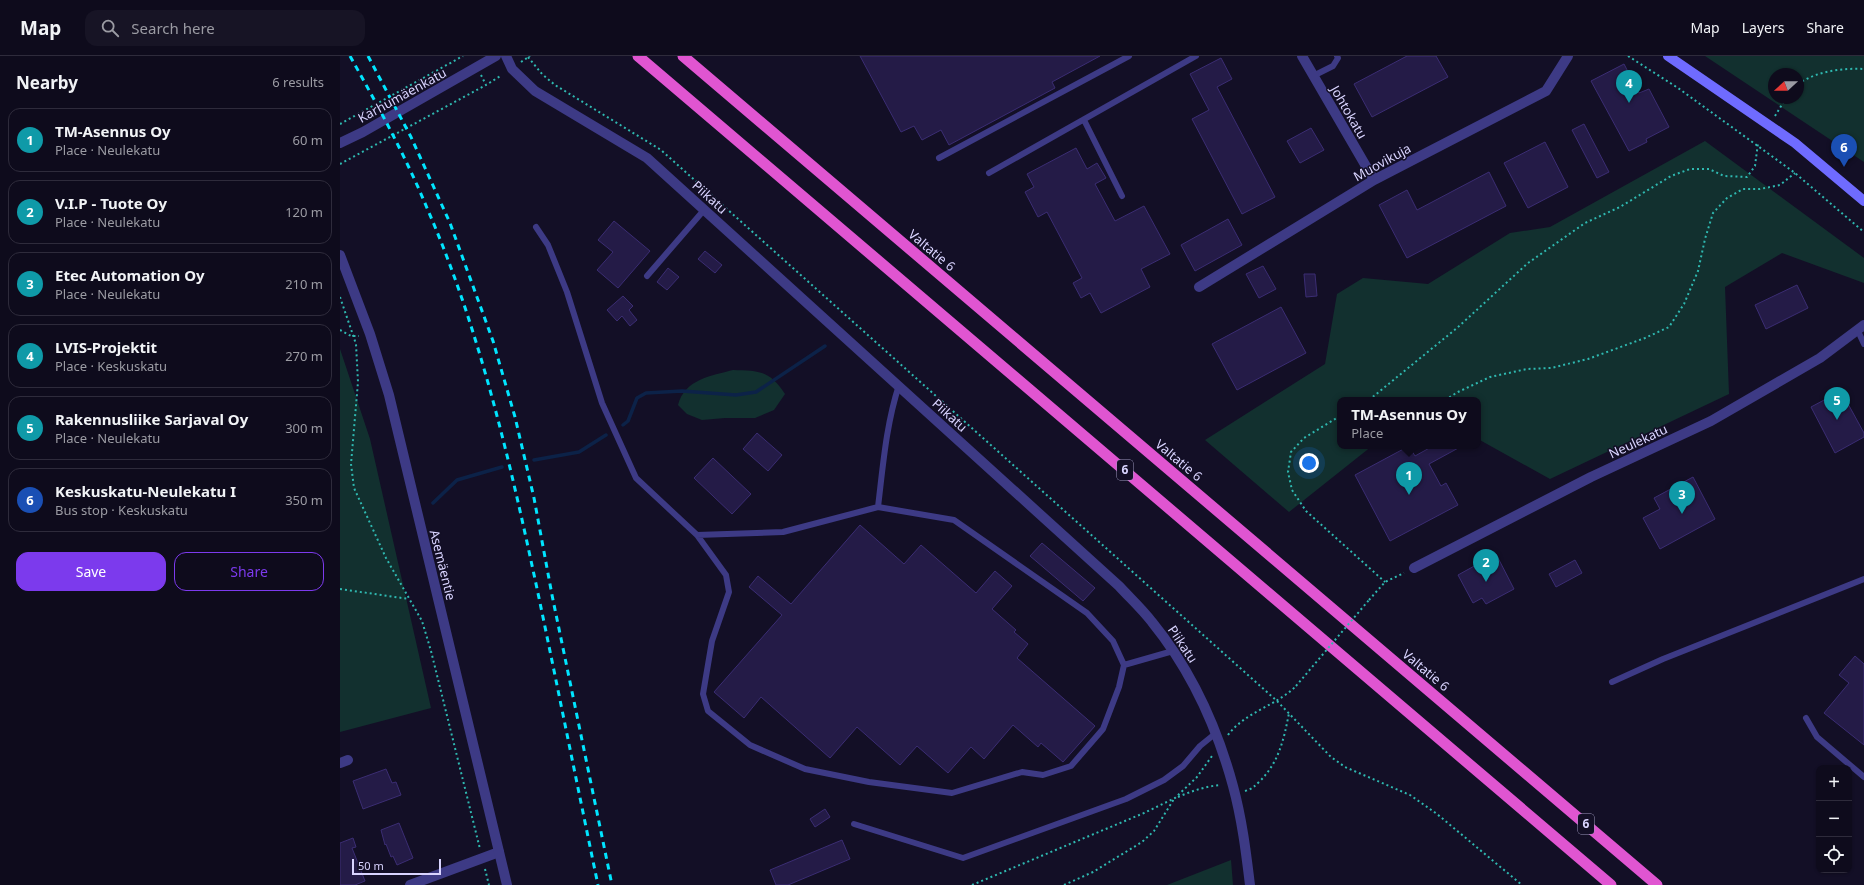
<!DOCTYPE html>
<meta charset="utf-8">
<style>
:root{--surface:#0e0b1c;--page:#171425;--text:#f1f3f6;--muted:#9b9ba3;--line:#2e2b3b;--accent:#7c3aed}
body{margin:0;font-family:"Noto Sans",sans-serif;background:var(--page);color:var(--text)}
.controls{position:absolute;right:12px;bottom:12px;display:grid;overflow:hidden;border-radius:8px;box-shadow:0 1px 3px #0004}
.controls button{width:36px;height:36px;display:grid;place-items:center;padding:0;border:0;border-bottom:1px solid var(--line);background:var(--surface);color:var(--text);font:20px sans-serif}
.compass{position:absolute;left:1428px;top:12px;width:36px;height:36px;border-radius:50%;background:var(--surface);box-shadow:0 1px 3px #0004;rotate:249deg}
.scale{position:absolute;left:12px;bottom:10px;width:89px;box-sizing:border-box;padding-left:4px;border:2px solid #d9d4ff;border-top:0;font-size:11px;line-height:14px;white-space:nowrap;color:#d9d4ff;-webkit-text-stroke:3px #130f26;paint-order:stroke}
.you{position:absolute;left:969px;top:407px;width:14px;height:14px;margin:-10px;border:3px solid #fff;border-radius:50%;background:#1a73e8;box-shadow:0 0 0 6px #1a73e833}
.badge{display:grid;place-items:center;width:26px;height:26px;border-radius:50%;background:var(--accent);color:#fff;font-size:13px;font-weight:700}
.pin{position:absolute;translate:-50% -33px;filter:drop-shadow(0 1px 2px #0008)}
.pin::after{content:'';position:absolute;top:21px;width:14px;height:12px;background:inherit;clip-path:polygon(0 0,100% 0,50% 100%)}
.popup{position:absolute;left:997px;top:341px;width:144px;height:52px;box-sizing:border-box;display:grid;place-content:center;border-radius:8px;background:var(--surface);filter:drop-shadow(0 1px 3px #0005);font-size:13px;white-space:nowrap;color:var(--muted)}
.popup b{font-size:15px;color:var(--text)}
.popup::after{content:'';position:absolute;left:50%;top:100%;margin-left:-8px;border:8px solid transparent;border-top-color:var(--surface)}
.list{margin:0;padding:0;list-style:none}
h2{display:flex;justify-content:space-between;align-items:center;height:52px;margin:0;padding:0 16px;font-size:17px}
h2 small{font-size:13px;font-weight:400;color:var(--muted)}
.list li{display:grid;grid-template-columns:26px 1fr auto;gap:12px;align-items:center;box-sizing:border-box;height:64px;margin:0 8px 8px;padding:0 8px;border:1px solid var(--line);border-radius:12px}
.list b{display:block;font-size:15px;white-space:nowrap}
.list p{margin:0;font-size:13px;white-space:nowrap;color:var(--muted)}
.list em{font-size:13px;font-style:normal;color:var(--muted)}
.actions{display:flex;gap:8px;padding:12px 16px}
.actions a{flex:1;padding:9px 0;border:1px solid var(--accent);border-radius:12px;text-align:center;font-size:14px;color:var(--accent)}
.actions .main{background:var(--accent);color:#fff}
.icon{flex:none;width:22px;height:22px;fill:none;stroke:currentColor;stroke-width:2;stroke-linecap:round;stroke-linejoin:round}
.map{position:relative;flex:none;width:1524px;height:829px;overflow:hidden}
header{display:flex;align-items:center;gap:24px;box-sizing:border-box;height:56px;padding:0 20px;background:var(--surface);border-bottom:1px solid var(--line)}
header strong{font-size:19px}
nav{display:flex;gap:22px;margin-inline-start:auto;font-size:14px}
.search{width:280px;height:36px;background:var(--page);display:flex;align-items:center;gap:10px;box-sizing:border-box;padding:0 14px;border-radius:12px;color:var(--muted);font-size:15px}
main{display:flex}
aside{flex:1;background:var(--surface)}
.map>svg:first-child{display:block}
</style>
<header>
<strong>Map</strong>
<div class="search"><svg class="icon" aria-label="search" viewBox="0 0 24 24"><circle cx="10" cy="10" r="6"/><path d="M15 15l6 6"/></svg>Search here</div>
<nav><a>Map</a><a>Layers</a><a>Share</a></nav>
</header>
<main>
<aside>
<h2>Nearby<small>6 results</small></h2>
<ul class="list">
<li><span class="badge" style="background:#0f9aa8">1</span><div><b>TM-Asennus Oy</b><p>Place · Neulekatu</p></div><em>60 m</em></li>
<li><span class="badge" style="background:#0f9aa8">2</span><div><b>V.I.P - Tuote Oy</b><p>Place · Neulekatu</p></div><em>120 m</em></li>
<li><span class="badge" style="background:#0f9aa8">3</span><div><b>Etec Automation Oy</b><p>Place · Neulekatu</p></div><em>210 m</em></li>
<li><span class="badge" style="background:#0f9aa8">4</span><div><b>LVIS-Projektit</b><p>Place · Keskuskatu</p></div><em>270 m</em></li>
<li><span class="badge" style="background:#0f9aa8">5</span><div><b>Rakennusliike Sarjaval Oy</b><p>Place · Neulekatu</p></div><em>300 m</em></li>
<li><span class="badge" style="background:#1a4fb4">6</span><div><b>Keskuskatu-Neulekatu I</b><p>Bus stop · Keskuskatu</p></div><em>350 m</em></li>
</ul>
<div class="actions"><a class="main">Save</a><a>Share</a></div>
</aside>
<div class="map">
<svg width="1524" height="829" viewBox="0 0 1524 829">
<rect width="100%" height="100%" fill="#130f26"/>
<path fill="#12302f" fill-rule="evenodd" d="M1365 0H1524V106ZM1434 18H1458V42H1434Z
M1365 85 1524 202V227L1442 197 1385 231 1389 338 1210 423 1138 383V344H1000V390H1032L949 456 865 384 985 308 997 238 1023 222 1088 228 1170 177 1210 171Z
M0 293 30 383 91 652 0 676Z
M393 314C419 315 429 314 445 338L434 354 415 362H385L362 364 347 358 338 349C345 323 371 320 393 314Z
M891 804 893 829H827Z"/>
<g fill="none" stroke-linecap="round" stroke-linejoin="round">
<path stroke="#0c2248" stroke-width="3.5" d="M283 369 288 365 297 342 306 337 342 335 396 339 416 336 485 290
M194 404 239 396 266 379
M93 447 117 424 162 411"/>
</g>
<path fill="#241b47" stroke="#3b2d73" d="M520 0H760L712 26 715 32 609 89 601 74 582 84 574 70 561 76Z
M1067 0H1096L1108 21 1032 61 1014 28Z
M881 2 892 23 877 31 935 141 902 158 852 63 869 54 850 18Z
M1284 8 1299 37 1309 33 1329 71 1306 83 1307 86 1289 95 1251 25Z
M1244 68 1269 116 1257 122 1232 74Z
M971 72 984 94 960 107 947 85Z
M1205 86 1228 131 1188 152 1164 107Z
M736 92 747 113 757 107 766 122 755 128 775 165 804 150 830 198 801 213 810 231 761 257 750 237 741 242 733 227 742 222 707 156 698 161 685 136 694 131 687 118Z
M1149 116 1166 150 1067 202 1039 149 1067 134 1077 154Z
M888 163 902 189 855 215 841 189Z
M274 165 310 195 278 232 257 214 273 196 258 184Z
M365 195 382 209 375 217 358 203Z
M923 210 936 233 919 242 906 218Z
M328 212 339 221 327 234 317 226Z
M964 218H975L977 240 966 241Z
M1457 229 1468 252 1426 273 1415 249Z
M283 240 293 250 289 254 297 264 290 270 282 260 277 265 267 254Z
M941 251 966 297 897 334 872 288Z
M1501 335 1524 377V381L1495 397 1471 351Z
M417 377 442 399 428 415 403 393Z
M1069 390 1075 400 1093 390H1122L1089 408 1101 430 1106 427 1118 449 1050 485 1015 419Z
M373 402 411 438 392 458 354 422Z
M1353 421 1375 463 1320 493 1303 462 1320 453 1314 442Z
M520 469 564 508 581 489 636 537 655 515 672 530 652 553 676 574 674 576 688 588 677 602 755 670 723 706 701 687 698 691 673 669 644 703 631 691 608 717 577 690 560 709 517 671 490 702 421 641 404 662 374 636 442 559 409 531 418 520 451 548Z
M702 487 755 532 743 545 690 500Z
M1156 498 1174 533 1146 548 1142 542 1133 547 1118 519Z
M1235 504 1242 517 1216 531 1209 518Z
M1515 600 1524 608V689L1484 657 1509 627 1499 619Z
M46 713 52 727 56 726 61 739 23 753 13 725Z
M485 753 490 761 475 771 470 763Z
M59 767 73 802 57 809 53 800 51 801 46 788 45 789 41 774Z
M13 782 16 791 12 792 25 825 15 829H0V787Z
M502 784 510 803 448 829H436L430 814Z"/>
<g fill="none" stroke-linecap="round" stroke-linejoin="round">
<path stroke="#2fb8b0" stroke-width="2" stroke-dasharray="2 3" stroke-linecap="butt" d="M1288 0 1338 32 1455 117 1524 176
M188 1 202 18 215 29 321 94 937 645 991 701 1005 711 1070 739 1097 758 1182 829
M181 6 190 0
M141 19 146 29 162 19
M1458 28C1477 15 1502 12 1524 13
M1435 60 1446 42
M0 68 123 0
M0 108 146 29
M0 241 16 288 18 326 11 408 14 432 46 502 82 565 91 595 140 793
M0 274 11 280H19
M1029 344 1117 272 1188 207 1245 167 1280 151 1331 120 1350 113H1369L1384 120 1407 121 1415 110 1418 87
M1105 344 1118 336 1150 321 1187 313 1211 312 1248 303 1305 282 1329 271 1344 248 1358 215 1365 183 1373 157 1387 142 1403 133H1420L1440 129 1455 117
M1000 360 964 382 951 396 948 416 952 434 966 455 1045 526
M0 533 69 543
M1029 544 1045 526 1064 517
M888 679C905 656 936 650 956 630
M905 735C912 733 915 730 920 725 939 706 944 683 949 657
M838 741C852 735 866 730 881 729
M145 813 149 829
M632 829 804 757 835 742 857 721 872 700
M724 829 753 816 802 786 814 775 834 743"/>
<path stroke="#3d3a85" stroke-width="6" d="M973 20 993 10 998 2 997 0
M744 64 782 140
M599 102 789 0
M649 117 856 0
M196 171 208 189 227 236 262 347 296 422 357 479 386 519 389 536 372 585 363 638 368 655 410 689 465 713 529 726 612 737 682 716 703 719 731 710 763 673 779 631 784 609 833 595
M307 220 364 154
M1518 275 1524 288
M538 451C543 410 546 369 559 329
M357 479 443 476 538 451 614 464 747 557 773 585 784 609
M1272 626 1323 603 1524 523
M1466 662 1477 681 1524 721
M514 768 623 802 786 743 824 724 843 710 860 690 876 677"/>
<path stroke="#3d3a85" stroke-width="10" d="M166 0 172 13 195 35 307 102 779 530C790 542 802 553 812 566 851 614 877 671 893 730 902 763 906 796 910 829
M962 0 1034 124
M859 231 1034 124 1206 35 1228 0
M1074 512 1251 421 1371 365 1480 302 1524 269
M0 707 8 704
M70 829 159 796"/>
<path stroke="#3d3a85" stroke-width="10" d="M0 87 23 76 156 0
M0 199 30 278 49 339 167 829"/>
<path stroke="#6f6bff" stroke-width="10" d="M1328 0 1455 87 1524 145"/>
<path stroke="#e055d1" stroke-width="11" d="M298 0 1271 829
M343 0 1317 829"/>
<path stroke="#00e5ff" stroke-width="3" stroke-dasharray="6 5" stroke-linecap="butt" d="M10 0C38 50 65 99 87 152 141 276 171 410 199 542 219 638 238 733 258 829
M28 0 71 81 110 167 153 285 175 361 194 442 212 539 272 829"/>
<path stroke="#2fb8b0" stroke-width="2" stroke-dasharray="2 3" stroke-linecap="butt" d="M956 630 1029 544"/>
</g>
<g text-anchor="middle" stroke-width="3" stroke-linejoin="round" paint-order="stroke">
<g fill="#130f26" stroke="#9e99be" stroke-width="1">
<rect x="777" y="404" width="16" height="20" rx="3"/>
<rect x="1238" y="758" width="16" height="20" rx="3"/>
</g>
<g font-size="12" font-weight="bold" fill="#d9d4ff">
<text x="785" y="418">6</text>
<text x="1246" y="772">6</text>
</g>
<g font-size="13" fill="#d9d4ff" stroke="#130f26">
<text transform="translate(62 39) rotate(-29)" y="5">Karhumäenkatu</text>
<text transform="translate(1009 56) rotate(60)" y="5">Johtokatu</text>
<text transform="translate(1042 106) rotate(-29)" y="5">Muovikuja</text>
<text transform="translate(370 141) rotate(42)" y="5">Piikatu</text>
<text transform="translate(592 194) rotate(40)" y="5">Valtatie 6</text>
<text transform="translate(610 359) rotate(42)" y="5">Piikatu</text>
<text transform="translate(1298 385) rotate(-25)" y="5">Neulekatu</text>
<text transform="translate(839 404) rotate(40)" y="5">Valtatie 6</text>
<text transform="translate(103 509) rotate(76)" y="5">Asemäentie</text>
<text transform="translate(843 588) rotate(56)" y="5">Piikatu</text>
<text transform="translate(1086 614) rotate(40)" y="5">Valtatie 6</text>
</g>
</g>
</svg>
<div class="controls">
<button>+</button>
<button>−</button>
<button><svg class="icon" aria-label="locate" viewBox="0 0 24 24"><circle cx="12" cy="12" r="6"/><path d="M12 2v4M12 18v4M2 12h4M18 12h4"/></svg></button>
</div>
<svg class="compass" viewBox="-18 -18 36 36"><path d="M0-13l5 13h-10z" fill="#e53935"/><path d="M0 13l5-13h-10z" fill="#9b9ba3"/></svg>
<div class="scale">50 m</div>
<div class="you"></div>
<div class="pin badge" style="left:1069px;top:439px;background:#0f9aa8">1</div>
<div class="popup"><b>TM-Asennus Oy</b>Place</div>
<div class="pin badge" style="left:1146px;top:526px;background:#0f9aa8">2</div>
<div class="pin badge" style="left:1342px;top:458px;background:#0f9aa8">3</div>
<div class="pin badge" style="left:1289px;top:47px;background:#0f9aa8">4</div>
<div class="pin badge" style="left:1497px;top:364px;background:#0f9aa8">5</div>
<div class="pin badge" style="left:1504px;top:111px;background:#1a4fb4">6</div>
</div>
</main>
